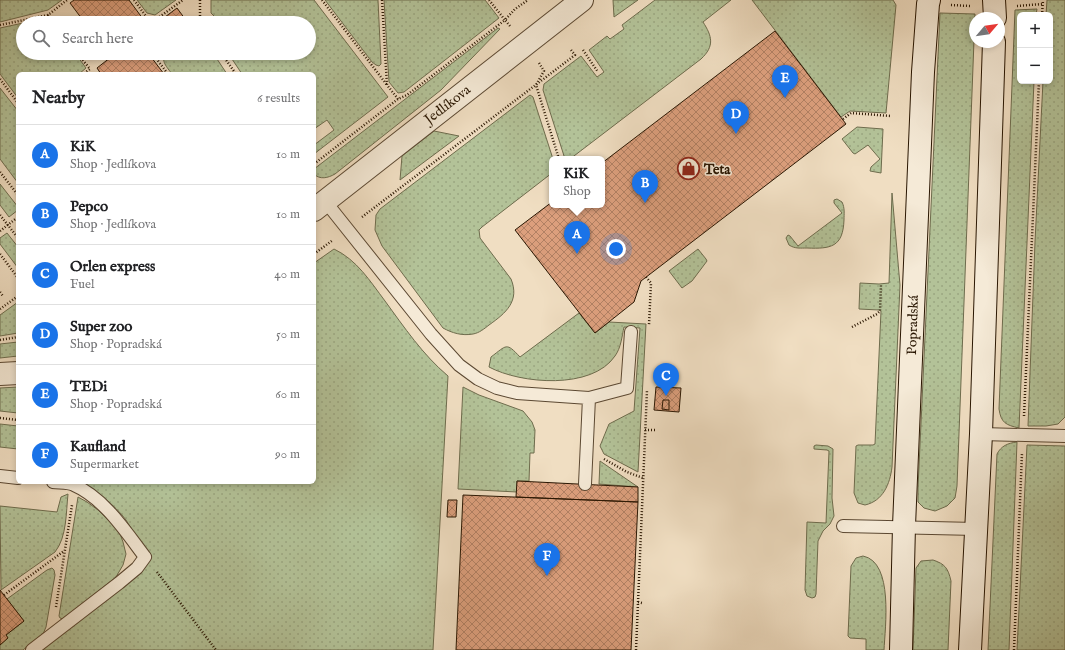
<!DOCTYPE html>
<meta charset="utf-8">
<style>
:root{--surface:#fff;--page:#f6f6f6;--text:#202124;--muted:#757577;--line:#e0e0e0;--accent:#1a73e8}
body{margin:0;font-family:"IM FELL English",serif;background:var(--page);color:var(--text)}
.controls{position:absolute;right:12px;top:12px;display:grid;overflow:hidden;border-radius:6px;box-shadow:0 2px 6px #0003}
.controls button{width:36px;height:36px;display:grid;place-items:center;padding:0;border:0;border-bottom:1px solid var(--line);background:var(--surface);color:var(--text);font:20px sans-serif}
.compass{position:absolute;left:969px;top:12px;width:36px;height:36px;border-radius:50%;background:var(--surface);box-shadow:0 2px 6px #0003;rotate:61deg}
.you{position:absolute;left:616px;top:249px;width:14px;height:14px;margin:-10px;border:3px solid #fff;border-radius:50%;background:#1a73e8;box-shadow:0 0 0 6px #1a73e833}
.badge{display:grid;place-items:center;width:26px;height:26px;border-radius:50%;background:var(--accent);color:#fff;font-size:13px;font-weight:700}
.pin{position:absolute;translate:-50% -33px;filter:drop-shadow(0 1px 2px #0008)}
.pin::after{content:'';position:absolute;top:21px;width:14px;height:12px;background:inherit;clip-path:polygon(0 0,100% 0,50% 100%)}
.popup{position:absolute;left:549px;top:156px;width:56px;height:52px;box-sizing:border-box;display:grid;place-content:center;border-radius:6px;background:var(--surface);filter:drop-shadow(0 1px 3px #0005);font-size:13px;white-space:nowrap;color:var(--muted)}
.popup b{font-size:15px;color:var(--text)}
.popup::after{content:'';position:absolute;left:50%;top:100%;margin-left:-8px;border:8px solid transparent;border-top-color:var(--surface)}
.list{margin:0;padding:0;list-style:none}
h2{display:flex;justify-content:space-between;align-items:center;height:52px;margin:0;padding:0 16px;font-size:17px}
h2 small{font-size:13px;font-weight:400;color:var(--muted)}
.list li{display:grid;grid-template-columns:26px 1fr auto;gap:12px;align-items:center;box-sizing:border-box;height:60px;padding:0 16px;border-top:1px solid var(--line)}
.list b{display:block;font-size:15px;white-space:nowrap}
.list p{margin:0;font-size:13px;white-space:nowrap;color:var(--muted)}
.list em{font-size:13px;font-style:normal;color:var(--muted)}
.icon{flex:none;width:22px;height:22px;fill:none;stroke:currentColor;stroke-width:2;stroke-linecap:round;stroke-linejoin:round}
.map{position:relative;flex:none;width:1065px;height:650px;overflow:hidden}
.search{position:absolute;background:var(--surface);box-shadow:0 2px 6px #0003;left:16px;top:16px;width:300px;height:44px;display:flex;align-items:center;gap:10px;box-sizing:border-box;padding:0 14px;border-radius:22px;color:var(--muted);font-size:15px}
.panel{position:absolute;background:var(--surface);box-shadow:0 2px 6px #0003;left:16px;top:72px;width:300px;height:412px;border-radius:6px}
.map>svg:first-child{display:block}
</style>
<div class="map">
<svg width="1065" height="650" viewBox="0 0 1065 650">
<defs>
<pattern id="grass-dots" width="8" height="8" patternUnits="userSpaceOnUse"><rect width="8" height="8" fill="#b3c298"/><path d="M2 2h.1M6 6h.1" fill="none" stroke="#9aa681" stroke-width="1.8" stroke-linecap="round"/></pattern>
<pattern id="building-cross-hatch" width="8" height="8" patternUnits="userSpaceOnUse"><rect width="8" height="8" fill="#dc9f7d"/><path d="M0 0l8 8M0 8l8-8" fill="none" stroke="#b28164"/></pattern>
</defs>
<rect width="100%" height="100%" fill="#f0dec2"/>
<filter id="stains"><feTurbulence type="fractalNoise" baseFrequency=".005" numOctaves="4"/><feColorMatrix values="0 0 0 0 .2 0 0 0 0 .09 0 0 0 0 .02 0 0 0 .5 -.17"/></filter>
<radialGradient id="worn" r=".72"><stop offset=".6" stop-color="#630" stop-opacity="0"/><stop offset="1" stop-color="#630" stop-opacity=".3"/></radialGradient>
<path fill="url(#grass-dots)" stroke="#6e6c4d" d="M0 0H62L48 10 0 22Z
M137 0H176L155 15 147 13Z
M211 0H314L388 97 314 154V145L334 130 327 120 314 129V74H242L228 53H257L261 59 267 55 266 53H309V23H246L243 19 216 18 211 13Z
M325 0H378L381 64 379 66 376 65 372 62Z
M384 0H485L499 18 404 92 398 93 389 82Z
M613 0H638L614 17Z
M655 0H731L703 22C712 36 715 46 701 59L570 159H565L543 90 544 84 581 56 597 77 604 72 589 50 607 36 610 39 624 29 622 25Z
M752 0H893L896 5 886 113 850 111 841 117Z
M1047 0H1065V417L1058 424 1046 426H1028L1035 242 1043 81H1050V15H1046Z
M1037 9 1036 15H1020V81H1034L1019 428C1006 425 1001 423 999 409L1015 10Z
M940 13 975 14 957 486 955 498 947 506 935 511 924 508 918 502V488Z
M42 19 53 23H23V53H75L86 68 79 74H18V98L0 74V28L37 20Z
M498 28 500 29 441 90 335 174C328 178 320 180 314 174V169Z
M166 53H213L227 74H172C167 67 160 61 166 53Z
M0 88 18 111V183L0 159Z
M530 95 533 97 553 159H552V173L482 227 479 230 480 238 511 279C520 301 506 313 489 325 484 329 479 333 473 334 462 336 452 333 443 328L382 246 375 230 376 215 380 209Z
M857 127 883 129 881 173 870 171 871 167 880 159 868 145 855 154 853 153 842 139Z
M434 131 459 136 400 180 402 156Z
M0 184 18 207V210L9 217 0 205Z
M892 193 900 285 892 467C890 484 883 501 865 505L858 503 854 493 856 446 858 445H873L875 444 881 311 879 310 859 309 860 283 879 284 889 283Z
M837 199 842 202C845 208 844 214 844 220 843 247 831 249 807 248 801 248 795 249 789 245L786 238 788 235 790 236 798 246 842 213 834 203V200Z
M7 233 18 247V268L0 244V238Z
M334 249C357 260 370 281 385 301 404 327 423 355 448 376L433 650H32L145 557C139 545 134 531 126 520 114 504 97 492 80 482H314V263Z
M698 249 706 259 707 261 692 281 682 288 669 271Z
M18 302V333L0 336V315Z
M579 313 595 333 609 322 646 324 638 472 604 454 600 446 609 424 634 411 640 328 624 327C622 336 621 348 615 356 592 390 521 384 489 367L491 357C507 345 506 342 520 357Z
M18 342V356L0 358V344Z
M18 387V413L0 411V388Z
M463 387 479 395 523 411 532 422 535 430 534 453H530L529 481H517V492L458 489Z
M0 424 18 426V449L0 447Z
M1017 442 1009 650H988L997 454C1001 446 1008 443 1017 442Z
M816 445 828 446 833 449 832 498 834 516 830 524 823 531 818 541 816 594 815 597 812 598 807 596 805 590 807 522 826 523 829 451 827 450 814 449V446Z
M1027 445 1065 446V650H1017Z
M600 461 638 487 599 484Z
M68 494C66 512 67 537 55 552L1 590 0 506 57 512 61 497Z
M78 497 87 502 98 510 119 531 123 542 126 554 123 565 116 577 63 619 60 618 59 616Z
M863 556C894 562 885 628 884 650H866V639L850 638 848 636 851 566 856 558Z
M933 560C945 564 948 568 951 581L948 650H913L916 568 921 561Z
M52 568 54 570 55 575 46 627 43 634 23 650H0V645L8 638 6 635 24 621 7 599 47 570Z"/>
<path fill="url(#building-cross-hatch)" stroke="#291602" d="M74 0H129L146 23H85L70 3Z
M177 8 188 23H157Z
M775 31 846 124 641 281 634 302 595 333 515 230 552 202V205H602V163Z
M108 53H148L164 74H101L97 68 111 57Z
M656 387 681 388 679 412 654 410Z
M663 400H669V410L662 409Z
M517 481 638 487V502L516 497Z
M463 495 638 502 631 650H456Z
M448 500H457L456 517H447Z
M0 590 24 621 6 635 8 638 0 645Z"/>
<g fill="none" stroke-linecap="round" stroke-linejoin="round">
<defs>
<path id="lane" d="M325 201 431 334 459 365 478 379 497 388 517 393 589 398 627 388 631 332
M981 434 1065 436
M0 476 18 478
M585 484 589 398
M843 526 976 529
M32 650 119 583 137 568 145 557C126 532 104 498 74 485 68 482 59 483 53 482"/>
<path id="street" d="M314 210 582 0
M0 374 18 373"/>
<path id="secondary" d="M994 0 995 18
M901 650 904 526 923 72 928 4 929 0
M970 650 981 434 994 42"/>
</defs>
<use href="#lane" stroke="#5b4832" stroke-width="14"/>
<use href="#street" stroke="#5b4832" stroke-width="24"/>
<use href="#secondary" stroke="#291602" stroke-width="24"/>
<path stroke="#291602" stroke-width="2.5" stroke-dasharray="1 2" stroke-linecap="butt" d="M134 0 151 23 183 0
M200 0V23
M322 0 387 85
M382 0 387 85 398 99
M951 5 970 6
M1017 6 1043 4
M48 15 55 23
M1042 15 1043 0
M218 23H242
M0 25 48 15 67 0
M510 26 505 20 515 9 528 0
M583 50 598 72
M77 53 90 69 83 74
M161 53 155 57 168 74
M221 53 236 74
M261 53 264 57
M539 63 544 71 536 85 559 159
M0 79 18 103
M843 119 851 113 891 116
M314 164 398 99 407 95 505 20 489 0
M0 172 18 195
M0 215 18 238
M362 217 575 55 571 50
M0 231 18 217
M0 254 18 278
M314 254 333 240
M646 277 651 283 649 325
M0 292 3 296
M0 309 18 296
M852 327 877 314 880 311 881 284
M0 340 18 337
M1024 416 1039 81
M0 418 18 420
M645 430H655
M604 459 627 472 643 478
M157 572 216 650
M4 595 64 551
M638 602 642 603
M56 607 72 505
M636 650 647 390
M1014 650 1022 453"/>
<use href="#lane" stroke="#f5ead7" stroke-width="12"/>
<use href="#street" stroke="#f5ead7" stroke-width="22"/>
<use href="#secondary" stroke="#f5ead7" stroke-width="22"/>
</g>
<defs>
<symbol id="shop-ring" viewBox="-11 -11 22 22"><circle r="9.5" fill="#f5ead7" stroke="#8f2418" stroke-width="1.5"/><path d="M-5-2.5h2.3a2.7 3.5 0 0 1 5.4 0H5L5.5 6h-11ZM-1.5-2.5h3a1.5 2.3 0 0 0-3 0Z" fill="#8f2418"/></symbol>
</defs>
<g fill-rule="evenodd">
<use href="#shop-ring" x="676" y="156" width="25" height="25"/>
</g>
<g text-anchor="middle" stroke-width="3" stroke-linejoin="round" paint-order="stroke">
<g font-size="14" fill="#291602" stroke="#f5ead7">
<text transform="translate(447 104) rotate(-38)" y="5">Jedlíkova</text>
<text transform="translate(912 325) rotate(-88)" y="5">Popradská</text>
</g>
<g font-size="14" font-weight="bold" fill="#291602" stroke="#f5ead7" text-anchor="start">
<text x="704" y="174">Teta</text>
</g>
</g>
<rect width="100%" height="100%" filter="url(#stains)"/>
<rect width="100%" height="100%" fill="url(#worn)"/>
</svg>
<div class="controls">
<button>+</button>
<button>−</button>
</div>
<svg class="compass" viewBox="-18 -18 36 36"><path d="M0-13l5 13h-10z" fill="#e53935"/><path d="M0 13l5-13h-10z" fill="#757577"/></svg>
<div class="you"></div>
<div class="pin badge" style="left:577px;top:254px">A</div>
<div class="popup"><b>KiK</b>Shop</div>
<div class="pin badge" style="left:645px;top:203px">B</div>
<div class="pin badge" style="left:666px;top:396px">C</div>
<div class="pin badge" style="left:736px;top:134px">D</div>
<div class="pin badge" style="left:785px;top:98px">E</div>
<div class="pin badge" style="left:547px;top:576px">F</div>
<div class="search"><svg class="icon" aria-label="search" viewBox="0 0 24 24"><circle cx="10" cy="10" r="6"/><path d="M15 15l6 6"/></svg>Search here</div>
<section class="panel">
<h2>Nearby<small>6 results</small></h2>
<ul class="list">
<li><span class="badge">A</span><div><b>KiK</b><p>Shop · Jedlíkova</p></div><em>10 m</em></li>
<li><span class="badge">B</span><div><b>Pepco</b><p>Shop · Jedlíkova</p></div><em>10 m</em></li>
<li><span class="badge">C</span><div><b>Orlen express</b><p>Fuel</p></div><em>40 m</em></li>
<li><span class="badge">D</span><div><b>Super zoo</b><p>Shop · Popradská</p></div><em>50 m</em></li>
<li><span class="badge">E</span><div><b>TEDi</b><p>Shop · Popradská</p></div><em>60 m</em></li>
<li><span class="badge">F</span><div><b>Kaufland</b><p>Supermarket</p></div><em>90 m</em></li>
</ul>
</section>
</div>
